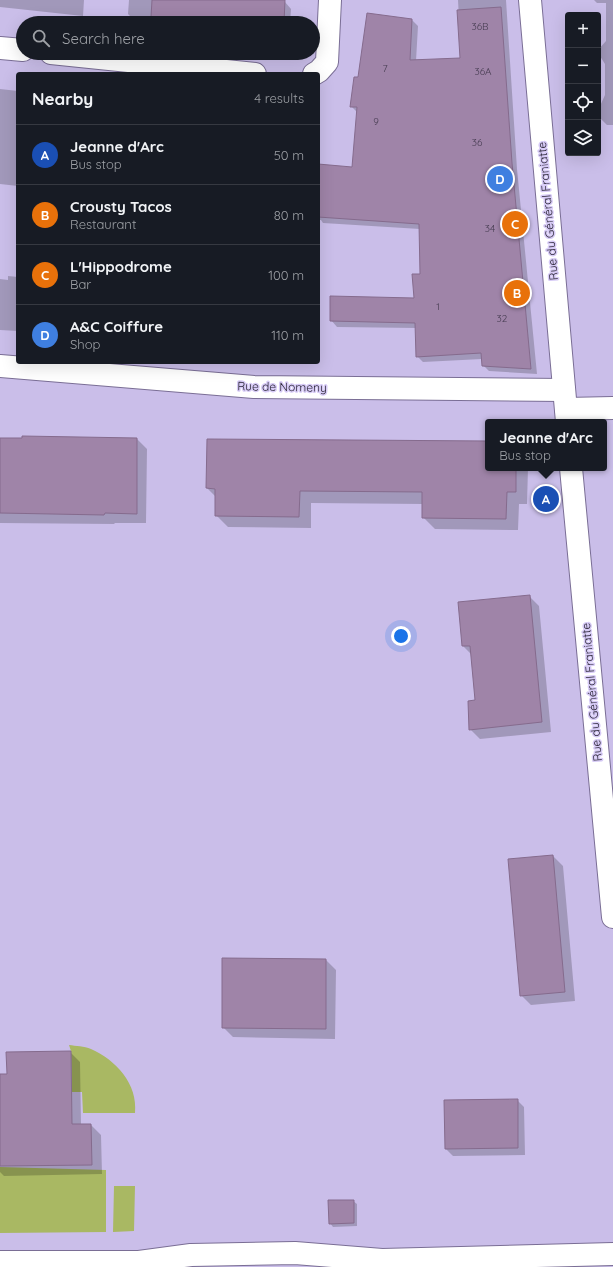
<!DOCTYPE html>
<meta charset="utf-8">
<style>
:root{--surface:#171b24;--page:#20242c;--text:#f1f3f6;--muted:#9ea1a6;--line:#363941;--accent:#0f766e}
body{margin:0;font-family:Quicksand,sans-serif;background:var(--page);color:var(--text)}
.controls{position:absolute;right:12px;top:12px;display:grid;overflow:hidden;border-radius:4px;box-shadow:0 4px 16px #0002}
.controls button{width:36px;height:36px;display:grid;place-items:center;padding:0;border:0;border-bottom:1px solid var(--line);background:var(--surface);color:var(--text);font:20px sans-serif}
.you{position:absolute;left:401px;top:636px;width:14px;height:14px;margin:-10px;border:3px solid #fff;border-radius:50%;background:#1a73e8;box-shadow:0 0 0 6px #1a73e833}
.badge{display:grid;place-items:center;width:26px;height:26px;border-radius:50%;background:var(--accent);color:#fff;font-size:13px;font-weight:700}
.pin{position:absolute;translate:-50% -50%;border:2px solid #fff;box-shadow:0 1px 4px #0006}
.popup{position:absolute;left:485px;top:419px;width:122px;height:52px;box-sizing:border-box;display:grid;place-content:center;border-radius:4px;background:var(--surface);filter:drop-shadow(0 1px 3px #0005);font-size:13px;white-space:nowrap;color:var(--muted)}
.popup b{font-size:15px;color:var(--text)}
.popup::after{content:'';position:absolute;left:50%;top:100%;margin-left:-8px;border:8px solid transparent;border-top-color:var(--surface)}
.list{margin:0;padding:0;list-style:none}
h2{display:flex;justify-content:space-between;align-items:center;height:52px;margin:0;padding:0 16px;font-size:17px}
h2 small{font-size:13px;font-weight:400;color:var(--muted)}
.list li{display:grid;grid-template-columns:26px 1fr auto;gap:12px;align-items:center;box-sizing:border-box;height:60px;padding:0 16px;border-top:1px solid var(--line)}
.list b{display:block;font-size:15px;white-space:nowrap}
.list p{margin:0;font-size:13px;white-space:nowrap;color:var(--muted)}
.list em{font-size:13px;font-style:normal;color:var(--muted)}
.icon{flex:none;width:22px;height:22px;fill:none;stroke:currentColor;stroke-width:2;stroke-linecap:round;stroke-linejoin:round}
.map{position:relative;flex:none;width:613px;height:1267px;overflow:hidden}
.search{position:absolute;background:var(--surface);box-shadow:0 4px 16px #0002;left:16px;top:16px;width:304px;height:44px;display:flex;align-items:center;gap:10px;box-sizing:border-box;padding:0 14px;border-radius:22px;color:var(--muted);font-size:15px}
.panel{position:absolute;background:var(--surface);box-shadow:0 4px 16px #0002;left:16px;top:72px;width:304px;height:292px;border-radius:4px}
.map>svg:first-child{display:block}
</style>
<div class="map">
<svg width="613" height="1267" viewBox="0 0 613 1267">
<rect width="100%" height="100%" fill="#cabee9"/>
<path fill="#a9b863" d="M69 1045C76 1046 84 1046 91 1049 116 1060 138 1084 135 1113H83L82 1092H72L71 1051Z
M0 1167 106 1170V1232L0 1233Z
M114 1186H135L134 1231 113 1232Z"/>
<path fill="#0003" d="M0 0H84L83 16 0 7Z
M129 0H278L285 2 291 9 290 23H165L134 20 128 14Z
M458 0H506L517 169 537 374 489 371 483 365 482 359 423 362 417 356 416 328 337 327 331 320 415 299 421 275 420 229 323 223 321 220H318V165L353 168 358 113 352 107 359 78 412 20 418 26 416 61 461 59Z
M594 0H613V125H607L601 119 600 106 605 95V64L598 53V50L606 41V3H597Z
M0 89 18 91V186L0 184Z
M8 276 18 277V331L0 330V279L8 280Z
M0 439H137L147 449 146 523H115L114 524 0 523Z
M488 442V468H528L527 504H519L518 530 435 529 423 517V504L311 503V528L228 527 216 515V497L207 488Z
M529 596 539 606 551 732 480 739 470 729 476 701 472 655 463 646Z
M553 856 563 866 575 1001 531 1005 521 995Z
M326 960 336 970 335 1039 233 1037 223 1027Z
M70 1052 80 1062 81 1125H91L101 1135 102 1174 4 1176 0 1172V1075H8Z
M517 1100 524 1107 525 1155 453 1156 446 1149 445 1101Z
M353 1201 357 1204V1226L333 1227 330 1223Z"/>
<path fill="#9f84a8" stroke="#856b8d" d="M152 0H285L284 23H215L151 17Z
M501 7 512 163 531 369 482 366 481 353 416 357 415 323 330 321V296L414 298 412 274H420L419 224 318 217V164L352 167 357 107H350L354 77H358L367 13 412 19 410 60 460 58 457 10Z
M22 436 137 438V514L105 513 104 515 0 513V438H22Z
M207 439 488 441V468H516V492H507L506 519 422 518V492L300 491 299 517 215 516V489L206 488Z
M530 595 542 722 469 730 468 701 475 700 470 646H462L458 602Z
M553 855 565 992 520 996 508 859Z
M222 958 326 959V1029L222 1028Z
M71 1051 72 1124H91L92 1165 0 1166V1074H7L6 1052Z
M518 1099V1148L445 1149 444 1100Z
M328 1200H354V1223L329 1224Z"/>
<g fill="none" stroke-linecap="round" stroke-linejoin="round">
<defs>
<path id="minor" d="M0 48 23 50
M51 53 255 74
M314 74 319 71 327 62 330 0
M0 366 254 387 564 390
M566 409 613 408"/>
<path id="tertiary" d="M0 1262H139L191 1255 295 1253 382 1260 613 1254"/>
<path id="secondary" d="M530 0 567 422
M571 468 613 917"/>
</defs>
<use href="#minor" stroke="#7a6e95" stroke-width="24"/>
<use href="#tertiary" stroke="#7a6e95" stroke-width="24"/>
<use href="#secondary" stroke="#7a6e95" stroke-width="24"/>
<use href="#minor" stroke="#fff" stroke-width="22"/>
<use href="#tertiary" stroke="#fff" stroke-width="22"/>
<use href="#secondary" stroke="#fff" stroke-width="22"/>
</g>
<g text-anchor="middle" stroke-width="3" stroke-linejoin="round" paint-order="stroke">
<g font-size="10" fill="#463c51">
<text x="480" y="30">36B</text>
<text x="385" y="72">7</text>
<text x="483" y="75">36A</text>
<text x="376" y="125">9</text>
<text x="477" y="146">36</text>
<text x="490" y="232">34</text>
<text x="438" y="310">1</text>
<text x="502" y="322">32</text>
</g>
<g font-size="12" fill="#292434" stroke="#d7cbf6">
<text transform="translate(548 211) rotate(-95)" y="4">Rue du Général Franiatte</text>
<text transform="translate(282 387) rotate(1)" y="4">Rue de Nomeny</text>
<text transform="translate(592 692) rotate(-95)" y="4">Rue du Général Franiatte</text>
</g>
</g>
</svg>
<div class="controls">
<button>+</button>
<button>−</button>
<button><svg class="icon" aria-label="locate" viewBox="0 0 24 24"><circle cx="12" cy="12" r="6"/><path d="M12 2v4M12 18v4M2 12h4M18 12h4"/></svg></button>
<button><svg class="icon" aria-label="layers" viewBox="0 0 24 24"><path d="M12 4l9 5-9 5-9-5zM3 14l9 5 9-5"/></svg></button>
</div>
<div class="you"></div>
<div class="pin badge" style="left:546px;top:499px;background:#1a4fb4">A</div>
<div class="popup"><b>Jeanne d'Arc</b>Bus stop</div>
<div class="pin badge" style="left:517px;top:293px;background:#e8710a">B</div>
<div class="pin badge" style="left:515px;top:224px;background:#e8710a">C</div>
<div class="pin badge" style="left:500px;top:179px;background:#3f7fe0">D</div>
<div class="search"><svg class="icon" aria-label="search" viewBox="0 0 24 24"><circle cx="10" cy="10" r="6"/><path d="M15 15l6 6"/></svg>Search here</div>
<section class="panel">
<h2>Nearby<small>4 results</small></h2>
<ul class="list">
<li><span class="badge" style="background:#1a4fb4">A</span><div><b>Jeanne d'Arc</b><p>Bus stop</p></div><em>50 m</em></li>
<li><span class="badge" style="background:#e8710a">B</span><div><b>Crousty Tacos</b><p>Restaurant</p></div><em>80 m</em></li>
<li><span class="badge" style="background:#e8710a">C</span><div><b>L'Hippodrome</b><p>Bar</p></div><em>100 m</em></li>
<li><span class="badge" style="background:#3f7fe0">D</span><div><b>A&amp;C Coiffure</b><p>Shop</p></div><em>110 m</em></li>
</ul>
</section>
</div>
